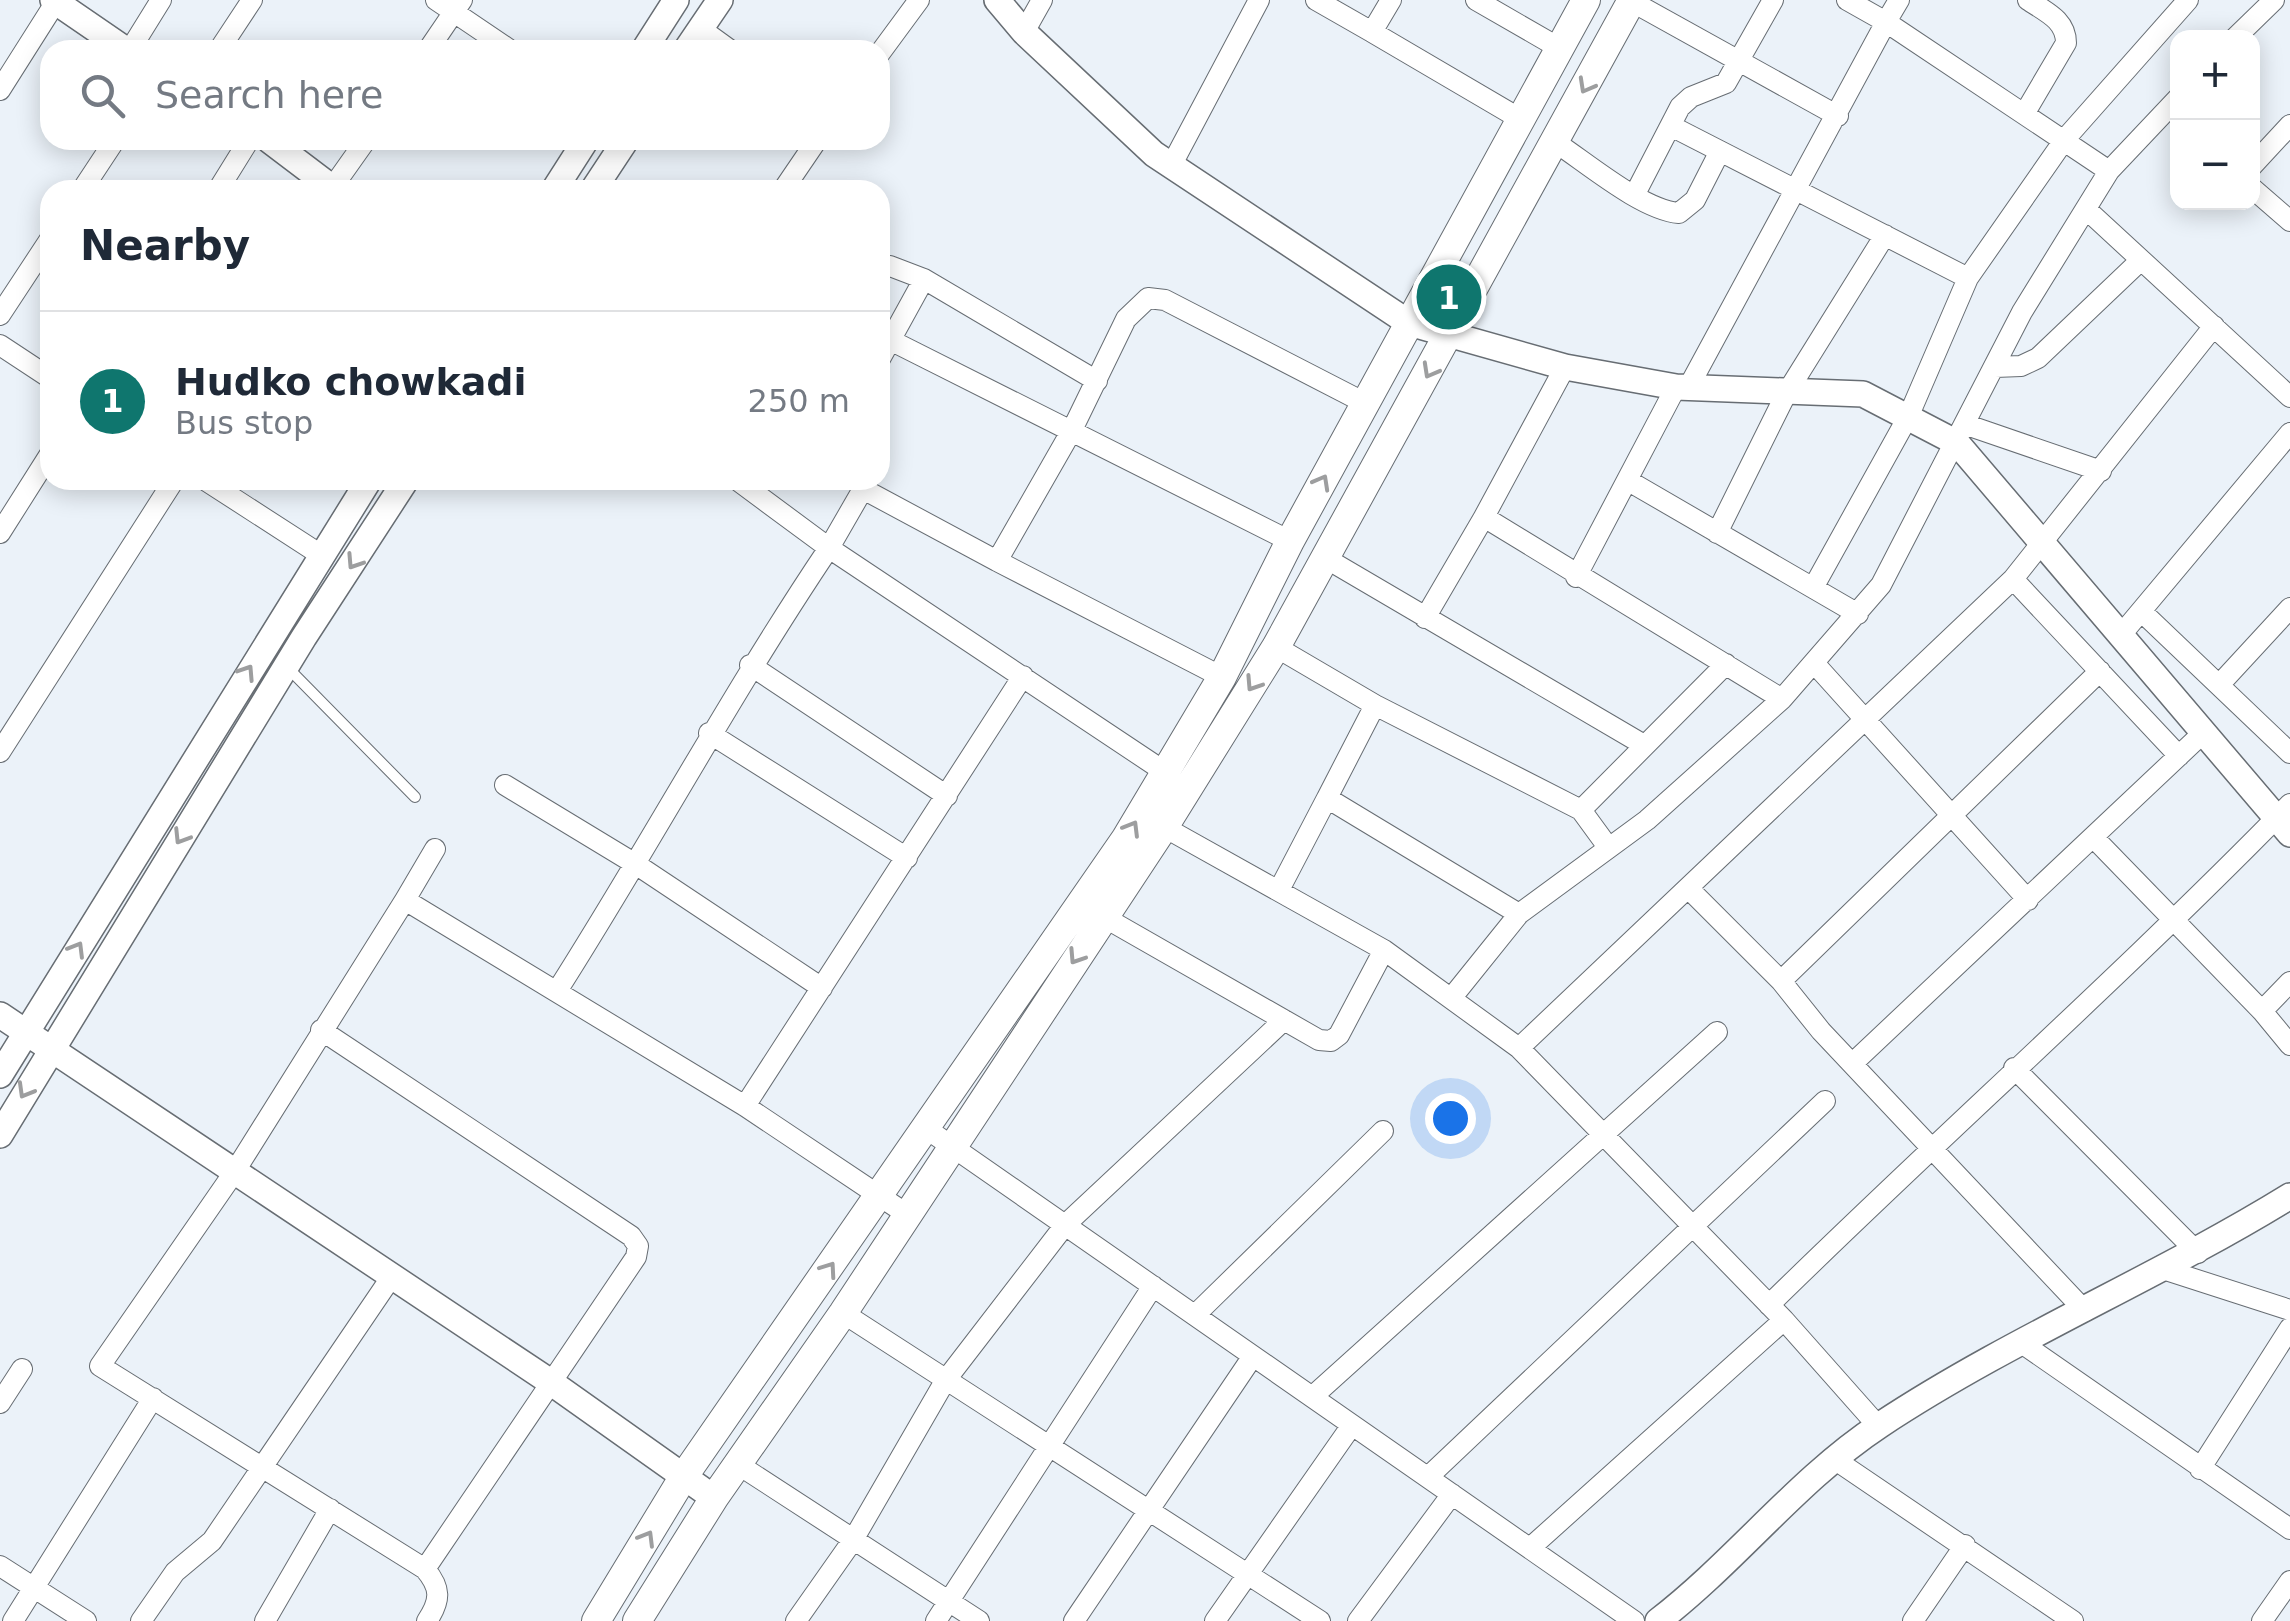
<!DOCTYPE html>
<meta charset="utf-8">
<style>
:root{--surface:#fff;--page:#f6f6f7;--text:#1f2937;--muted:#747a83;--line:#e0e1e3;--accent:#0f766e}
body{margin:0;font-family:"DejaVu Sans",sans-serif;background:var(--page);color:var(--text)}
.controls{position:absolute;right:30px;top:30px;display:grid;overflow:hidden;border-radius:20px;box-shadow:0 5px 25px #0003}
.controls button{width:90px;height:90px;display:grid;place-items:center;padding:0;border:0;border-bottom:2px solid var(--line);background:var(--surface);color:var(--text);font:50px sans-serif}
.you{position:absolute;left:1450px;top:1118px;width:35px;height:35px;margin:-25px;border:8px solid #fff;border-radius:50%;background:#1a73e8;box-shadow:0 0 0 15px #1a73e833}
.badge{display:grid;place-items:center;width:65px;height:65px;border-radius:50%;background:var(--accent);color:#fff;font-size:32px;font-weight:700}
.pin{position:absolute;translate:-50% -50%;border:5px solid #fff;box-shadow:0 2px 10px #0006}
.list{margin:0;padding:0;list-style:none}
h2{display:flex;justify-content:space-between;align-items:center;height:130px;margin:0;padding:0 40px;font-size:42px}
h2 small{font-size:32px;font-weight:400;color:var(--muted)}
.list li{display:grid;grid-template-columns:65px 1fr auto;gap:30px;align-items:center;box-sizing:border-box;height:180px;padding:0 40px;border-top:2px solid var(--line)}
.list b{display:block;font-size:38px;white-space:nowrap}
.list p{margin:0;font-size:32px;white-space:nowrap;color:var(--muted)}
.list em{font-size:32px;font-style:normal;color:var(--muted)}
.icon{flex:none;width:55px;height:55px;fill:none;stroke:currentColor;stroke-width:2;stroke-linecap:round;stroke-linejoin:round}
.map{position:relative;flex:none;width:2290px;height:1621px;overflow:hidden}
.search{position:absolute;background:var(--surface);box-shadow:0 5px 25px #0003;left:40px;top:40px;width:850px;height:110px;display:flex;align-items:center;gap:25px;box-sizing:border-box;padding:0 35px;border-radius:30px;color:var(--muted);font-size:38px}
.panel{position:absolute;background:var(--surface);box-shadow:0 5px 25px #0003;left:40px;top:180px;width:850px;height:310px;border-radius:30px}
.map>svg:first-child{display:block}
</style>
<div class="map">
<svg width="2290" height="1621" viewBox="0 0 2290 1621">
<rect width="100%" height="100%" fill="#ebf2f9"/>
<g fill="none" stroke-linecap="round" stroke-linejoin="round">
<defs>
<path id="service" d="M286 666 415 797"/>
<path id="minor" d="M436 0 510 50
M1316 0 1372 32 1391 0
M1476 0 1561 49
M1629 0 1838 116
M1899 0 1886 22 2109 171
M701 29 730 50
M1024 32 1042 0
M1372 32 1522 120
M2235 38 2274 0
M130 50 161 0
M219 50 252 0
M428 50 462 0
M880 53 919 0
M0 90 57 0
M2026 111 2066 43C2066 20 2046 12 2028 0
M1671 126 1968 278
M1555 142C1587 163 1642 210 1679 213L1695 200 1720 151
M1171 166 1259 0
M2252 166 2290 125
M332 188 366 140
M2252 188 2290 221
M82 190 115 140
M218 190 249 140
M783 190 817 140
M1635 194 1680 107 1691 97 1726 83 1773 0
M2086 209 2290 397
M880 267 890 266 924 279
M0 315 50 239
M890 340 1290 541
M0 345 50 378
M880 359 924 279 1097 381
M1565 367 1484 517 1782 699 1881 585 2022 312 2109 171 2178 98
M1995 367 2021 366 2038 358 2141 260
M1688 388 1886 22 1847 0
M1967 425 2101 471
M205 480 321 555
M737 480 829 548 863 489 997 561 1072 430 1126 319 1148 298 1165 300 1365 403
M1627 480 1858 614
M0 533 50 454
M1717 533 1786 394 1885 235
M1327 559 1644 745
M997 561 1222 677
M1576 577 1676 387
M2013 579 2179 756
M1813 588 1909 415 1968 278 2065 139 2188 0
M2141 611 2290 753
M1425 618 1484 517
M2120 636 2290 433
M1276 647 1375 705 1581 810 1608 847
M1814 663 2028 900
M750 665 947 796
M2219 685 2290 608
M709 733 907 858
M0 752 174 480
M505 785 637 865 822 988
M1327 798 1375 705
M1581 810 1726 664
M1164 827 1384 950 1519 1048
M2093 837 2262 1011 2290 982
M1688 888 1781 981 1821 1031 2085 1311
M1279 890 1327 798 1519 914 1453 996
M405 900 435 849
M1519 914 1647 820 1782 699
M1102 916 1319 1040 1331 1041 1339 1035 1384 950
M1781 981 2100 671
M557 991C650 845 732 692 829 548L1165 772
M2262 1011 2290 1045
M321 1030 631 1236 638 1246 636 1257 425 1569
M1854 1062 2203 733
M2014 1068 2198 1253
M745 1106 1023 676
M924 1127 1634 1621
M2166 1270 2290 1310
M1769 1305C1941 1136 2122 976 2290 804
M843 1313 1320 1621
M1195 1315 1383 1131
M2023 1344 2290 1529
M1312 1397 1717 1032
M0 1403 22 1369
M1878 1426 1784 1320 1519 1048 2013 579 2214 326
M1837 1461 2073 1621
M739 1465 979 1621
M2200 1469 2290 1328
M1428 1477 1825 1101
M1530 1548 1784 1320
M0 1566 86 1621
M13 1621 153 1398
M141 1621 175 1572 212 1541 390 1279
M265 1621 330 1509
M427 1621C441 1600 441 1588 425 1569L100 1366 235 1171 405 900 745 1106 908 1215
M796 1621 853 1540 945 1381 1065 1225 1284 1020
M936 1621 1153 1286
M1074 1621 1253 1356
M1215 1621 1352 1425
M1358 1621 1452 1494
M1913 1621 1965 1545
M2262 1621 2290 1581"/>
<path id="tertiary" d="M53 0 126 50
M997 0 1024 32 1154 154 1409 323 1565 367 1676 387 1863 394 1957 443 2290 834
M644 50 676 0
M686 50 720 0
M269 140 335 190
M554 190 586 140
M593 190 626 140
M0 1015 549 1381 714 1498
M0 1075 369 480
M0 1135 304 637 406 480
M1658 1621C1736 1561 1798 1479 1880 1425 2010 1339 2157 1278 2290 1196"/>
<path id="secondary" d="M596 1621 684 1476 1126 838 1222 677 1290 541 1586 0
M637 1621 714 1498 843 1313 1164 827 1276 647 1632 0"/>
</defs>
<use href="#service" stroke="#676d73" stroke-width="12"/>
<use href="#minor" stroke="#676d73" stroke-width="22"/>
<use href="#tertiary" stroke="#676d73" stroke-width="28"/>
<use href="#secondary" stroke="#676d73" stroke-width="30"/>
<use href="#service" stroke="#fff" stroke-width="10"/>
<use href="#minor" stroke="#fff" stroke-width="20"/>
<use href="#tertiary" stroke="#fff" stroke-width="25"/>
<use href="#secondary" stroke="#fff" stroke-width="28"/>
</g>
<defs><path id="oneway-chevron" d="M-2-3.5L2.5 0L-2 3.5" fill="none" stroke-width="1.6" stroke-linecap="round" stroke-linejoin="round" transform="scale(2.5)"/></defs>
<g stroke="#9d9e9f">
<use href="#oneway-chevron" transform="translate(1586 86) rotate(119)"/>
<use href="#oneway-chevron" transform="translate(1430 371) rotate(119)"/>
<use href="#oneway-chevron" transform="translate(1322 482) rotate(-61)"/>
<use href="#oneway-chevron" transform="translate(354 562) rotate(123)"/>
<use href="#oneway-chevron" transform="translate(247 672) rotate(-57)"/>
<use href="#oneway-chevron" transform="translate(1253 684) rotate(123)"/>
<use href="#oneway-chevron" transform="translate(1132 828) rotate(-59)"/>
<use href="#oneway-chevron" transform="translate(181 837) rotate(122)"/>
<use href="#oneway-chevron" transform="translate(77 949) rotate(-59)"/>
<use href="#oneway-chevron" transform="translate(1076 957) rotate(123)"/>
<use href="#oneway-chevron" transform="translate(25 1091) rotate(120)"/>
<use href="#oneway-chevron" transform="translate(829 1269) rotate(-55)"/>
<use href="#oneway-chevron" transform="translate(647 1538) rotate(-59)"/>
</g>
</svg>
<div class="controls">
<button>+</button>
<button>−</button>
</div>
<div class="you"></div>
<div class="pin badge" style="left:1449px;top:297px">1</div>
<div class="search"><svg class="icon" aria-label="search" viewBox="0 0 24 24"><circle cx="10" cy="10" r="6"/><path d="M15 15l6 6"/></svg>Search here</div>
<section class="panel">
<h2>Nearby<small></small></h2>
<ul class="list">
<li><span class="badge">1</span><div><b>Hudko chowkadi</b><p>Bus stop</p></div><em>250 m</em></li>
</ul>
</section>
</div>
